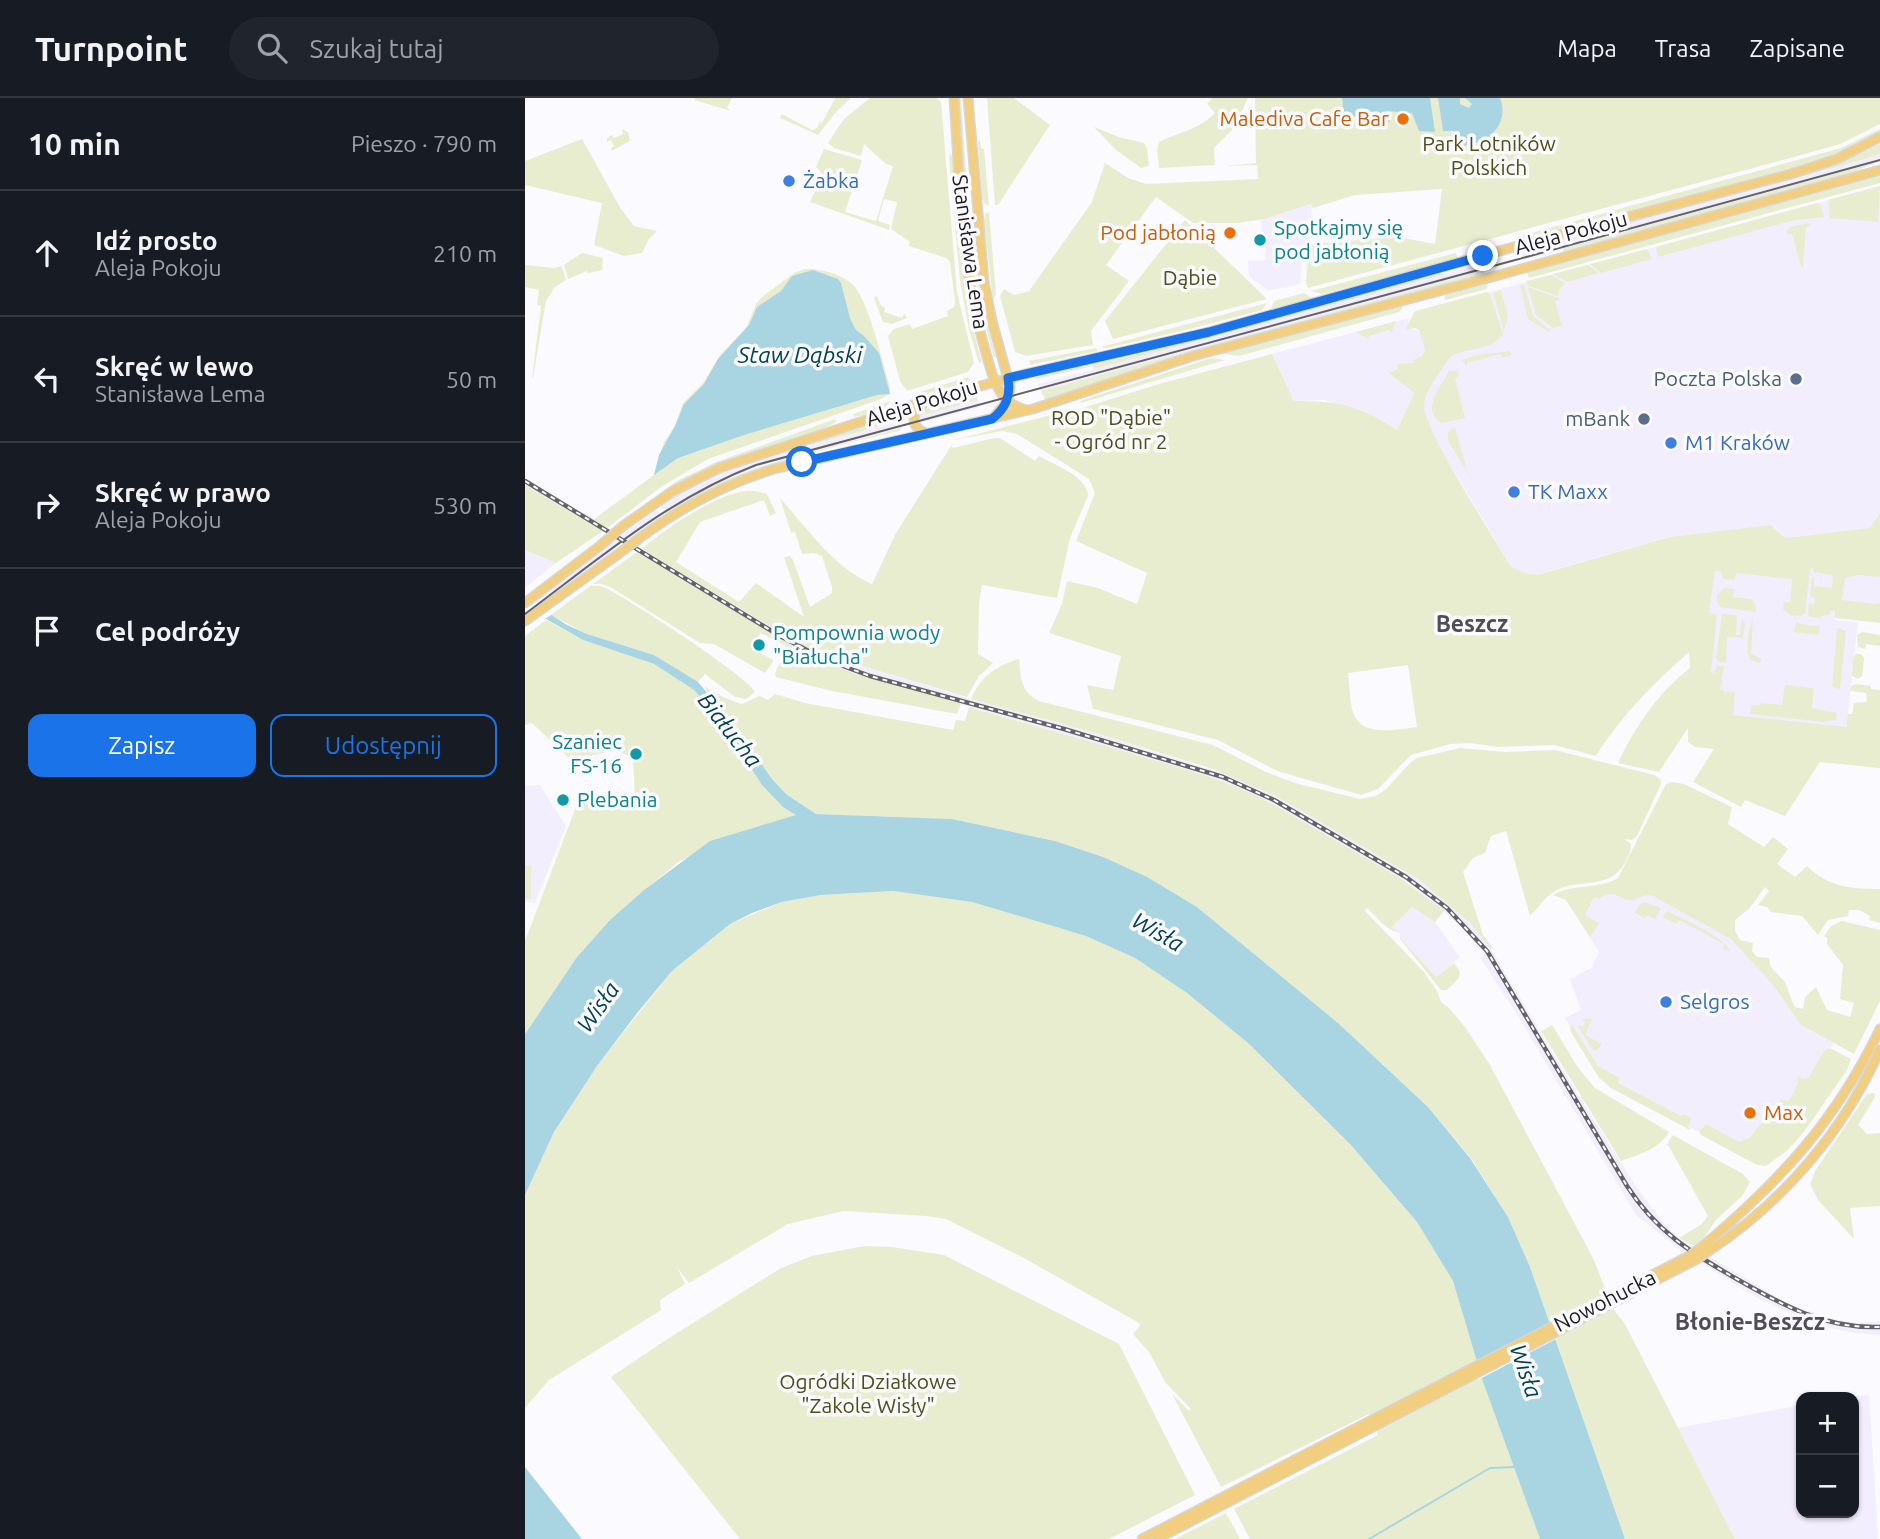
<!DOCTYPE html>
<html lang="pl">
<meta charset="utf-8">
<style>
:root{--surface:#171b24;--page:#20242c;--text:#f1f3f6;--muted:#9ea1a6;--line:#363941;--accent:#1a73e8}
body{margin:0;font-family:Ubuntu,sans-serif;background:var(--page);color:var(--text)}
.controls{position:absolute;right:21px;bottom:21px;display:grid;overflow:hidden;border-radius:14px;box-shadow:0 2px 5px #0004}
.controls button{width:63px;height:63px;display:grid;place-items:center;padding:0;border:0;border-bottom:2px solid var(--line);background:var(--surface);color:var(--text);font:35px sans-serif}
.stop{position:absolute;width:21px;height:21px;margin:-16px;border:5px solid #1a73e8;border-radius:50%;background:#fff}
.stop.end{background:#1a73e8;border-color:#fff;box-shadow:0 2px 7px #0008}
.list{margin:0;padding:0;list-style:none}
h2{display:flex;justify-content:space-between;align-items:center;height:91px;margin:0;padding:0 28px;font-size:30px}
h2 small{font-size:23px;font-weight:400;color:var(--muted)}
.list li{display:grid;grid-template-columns:46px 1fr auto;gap:21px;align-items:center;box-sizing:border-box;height:126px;padding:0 28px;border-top:2px solid var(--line)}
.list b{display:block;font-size:26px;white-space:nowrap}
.list p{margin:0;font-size:23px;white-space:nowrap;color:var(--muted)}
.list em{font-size:23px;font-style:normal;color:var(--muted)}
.actions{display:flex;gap:14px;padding:21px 28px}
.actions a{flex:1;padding:16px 0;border:2px solid var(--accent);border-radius:14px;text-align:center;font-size:24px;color:var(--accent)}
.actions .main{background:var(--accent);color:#fff}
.icon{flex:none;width:38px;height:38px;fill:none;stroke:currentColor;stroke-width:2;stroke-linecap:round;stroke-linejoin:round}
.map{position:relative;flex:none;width:1355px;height:1441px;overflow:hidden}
header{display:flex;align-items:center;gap:42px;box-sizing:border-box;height:98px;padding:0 35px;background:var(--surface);border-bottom:2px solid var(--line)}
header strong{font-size:33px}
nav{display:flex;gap:38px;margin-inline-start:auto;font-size:24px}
.search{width:490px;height:63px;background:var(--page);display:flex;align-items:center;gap:18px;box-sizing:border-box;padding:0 24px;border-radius:38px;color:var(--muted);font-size:26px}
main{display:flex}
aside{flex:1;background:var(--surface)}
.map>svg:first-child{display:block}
</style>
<header>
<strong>Turnpoint</strong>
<div class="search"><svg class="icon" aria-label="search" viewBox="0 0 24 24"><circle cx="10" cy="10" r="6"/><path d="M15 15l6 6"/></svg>Szukaj tutaj</div>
<nav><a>Mapa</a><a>Trasa</a><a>Zapisane</a></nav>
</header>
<main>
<aside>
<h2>10 min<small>Pieszo · 790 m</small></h2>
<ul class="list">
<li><svg class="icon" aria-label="ahead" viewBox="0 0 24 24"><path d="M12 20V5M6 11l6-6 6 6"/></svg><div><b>Idź prosto</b><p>Aleja Pokoju</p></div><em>210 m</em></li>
<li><svg class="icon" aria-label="left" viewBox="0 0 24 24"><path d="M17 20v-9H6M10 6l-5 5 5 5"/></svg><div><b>Skręć w lewo</b><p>Stanisława Lema</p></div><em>50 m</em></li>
<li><svg class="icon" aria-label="right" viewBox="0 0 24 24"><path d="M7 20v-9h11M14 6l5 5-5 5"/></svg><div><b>Skręć w prawo</b><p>Aleja Pokoju</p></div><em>530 m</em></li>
<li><svg class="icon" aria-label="arrive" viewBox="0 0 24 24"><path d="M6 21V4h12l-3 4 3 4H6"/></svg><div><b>Cel podróży</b></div></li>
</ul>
<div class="actions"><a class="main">Zapisz</a><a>Udostępnij</a></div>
</aside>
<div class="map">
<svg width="1355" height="1441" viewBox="0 0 1355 1441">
<rect width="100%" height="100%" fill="#fbfafe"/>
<path fill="#f3eefd" d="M1355 56V63L1306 79 998 162 996 155Z
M1355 88V415L1346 430 1260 440 1249 429 1145 439 1011 477 999 476 985 467 900 325 898 298 925 258 974 238 964 194Z
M787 106 784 146H778L775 186 743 193 724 178 723 163 741 162 740 139 737 138 736 122Z
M957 166 959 173 516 293 513 286Z
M885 220 881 231 894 232 900 253 897 258 888 262V265L865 275 889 295 872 332 860 324 799 302 769 303 747 256Z
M453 302 455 309 391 326 390 319Z
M376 323 377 330 243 365 192 384 140 414 136 409 177 384 222 364Z
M0 380 96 438 131 411 136 417 102 442 264 540 311 564 314 561 446 601 577 637 721 683 749 697 893 781 944 824 966 851 1050 992 1112 1090 1136 1122 1154 1140 1261 1205 1307 1221 1331 1225 1355 1223V1237L1330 1235 1305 1230 1280 1222 1234 1201 1153 1150 1111 1117 990 913 956 861 959 857 938 830 886 787 744 704 683 678 328 575 285 559 97 445 89 451 91 453 0 518V509L91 441 0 387Z
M0 452 31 465 0 490Z
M1167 454 1355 476V508L1311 510 1310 522 1333 524 1321 634 1170 649Z
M15 687 41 728 10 805 0 804V688Z
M1119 793 1200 828 1252 887 1273 920 1311 941 1286 983 1227 1057 1174 1034 1126 1009 1074 977 1040 920 1056 912 1045 881 1066 870 1074 854 1041 802 1087 794Z
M887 809 910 824 935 859 911 879 876 840V837L866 830Z
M1344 1297 1353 1441H1210L1153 1330 1276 1307V1415H1329V1299H1316Z"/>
<path fill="#e9edd0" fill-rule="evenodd" d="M170 0H207L202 10 206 13 169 2Z
M310 0H326L311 14 293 37 255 20 257 16 287 32 291 31 295 24 297 25Z
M345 0H412L416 4 432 194 449 265 443 274 382 293 375 283 363 238 369 231 385 226 387 231 423 218 422 213 429 209 430 205 425 164 421 160 384 148 385 144 366 131 372 104 359 101 353 123 365 127 364 132 285 104 296 81 295 73 291 69 299 51 337 62 320 114 351 123 368 68 361 66 339 46 336 58 309 50 303 45 319 21Z
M434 0H436C442 86 446 175 471 259H469C444 176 440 86 434 0Z
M462 0H489L525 27 473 107H470Z
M687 0H723L709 30 689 50 690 67 634 70 632 52 634 44C653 34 674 32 690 15L682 6Z
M730 0H1355V26L1315 46 1280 56 783 190 781 185 784 146 873 139 910 146 917 91 830 97 788 110 786 106 740 121 713 125H668L631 99 581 167 604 183 566 233 568 247 501 258 490 254 475 198 479 191 489 197 504 193 567 104 580 65 603 80 621 86 733 81 732 67 699 68 731 65Z
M569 29 594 39 619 45 622 50 624 68 616 70 591 52Z
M97 31 103 34 105 43 87 53 86 50 89 48 86 42 82 44V40L87 37 89 40 98 36Z
M1355 31V35C1298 66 1237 81 1174 97 1114 112 1053 126 993 142L992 139 1316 50Z
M57 41 96 111 109 128 132 133 124 141 117 155 99 158 69 147 77 105 0 87V63Z
M455 42 456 50 459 51 464 108 460 106 457 100 453 45Z
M1355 46V56L1326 65 996 155V153L1280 76 1318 63Z
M425 54 429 64C434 132 437 199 457 264L454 265 444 232 435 183 424 59Z
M1355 63 1321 77 1039 154 1038 151Z
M1355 77V85L1004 180 1001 172 1329 82Z
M1355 88 1353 124 1305 120 1303 102Z
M1293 105 1296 108 1299 119 1270 122 1133 159 1131 149Z
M464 114 471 196 468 202 459 122 460 116Z
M660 122 742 201 588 241 580 223Z
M1283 125 1286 128 1281 129 1278 168 1276 169 1267 136H1262V133L1265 129Z
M1122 151 1127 161 1076 175 1065 166Z
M57 155 78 160 77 172 63 175 62 173 43 181 39 167Z
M931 155 933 161 797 196 786 193Z
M0 167 29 170 37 168 41 182 30 189 21 203 8 280H7L16 208 12 207 14 192 0 189Z
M1063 167 1074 175 1042 184 1028 176Z
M280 171C296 170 320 177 330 189 344 206 358 266 365 289V296L356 301 183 361 136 389 82 430 68 422 129 377 139 344 150 328 158 305 179 284 195 257 221 230 231 206 237 199 269 175Z
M959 173 960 176 676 252 521 303 516 293Z
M916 174 917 177 569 271 568 268 511 281 510 279 610 257Z
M1026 177 1040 185 1034 193 1033 198 1003 188 1001 183Z
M963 186 962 191 920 202V197Z
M999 186 1008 218 1025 232 1024 234 1003 221 995 187Z
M1003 189 1034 200V202L1030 203 1037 228 1028 230 1011 217Z
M976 192 983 219 979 233 968 195Z
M962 194 965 196 978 236C968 253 941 249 925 259 917 272 901 291 899 306 897 329 969 440 985 467 995 474 1003 478 1016 476L1145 439 1246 427 1260 440 1345 430 1355 415V479L1333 477 1320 480 1317 502 1349 506 1355 505V525L1310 520V513H1305V517L1296 518V520L1285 519 1283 516 1284 505 1289 506 1290 500 1285 498 1287 479H1289V488L1307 490 1308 477 1288 474V469L1285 472 1280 515 1277 518 1265 517 1258 511 1259 504H1265L1267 481 1211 475 1210 482 1199 481 1195 473H1190L1184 514 1192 517 1186 574 1189 575 1192 568H1199L1195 592 1200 593V601L1201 593 1210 594 1208 617 1321 629 1323 616H1327L1329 605 1342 604 1341 595 1325 593 1326 588 1330 586 1346 588V591L1355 592V670L1295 664 1260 718 1220 702 1216 709 1168 684 1189 651 1170 649 1163 644V630L1134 674 1093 665C1110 629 1133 595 1165 570L1164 554C1130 584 1095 619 1071 658L1029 647 973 649 945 645 925 646 886 657 853 691 836 697 752 673 693 642 568 611 562 587 588 592 596 558 524 535 537 506 542 483 573 490 612 506 622 475 551 443 570 395 564 381 492 336 477 333 429 342 534 315 535 317 634 286 747 256 769 303C813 303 834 307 872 332L889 295 864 275 873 271 872 266 888 265V262L897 258 900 253 894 232 890 230 882 232 881 230 890 213ZM883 567 892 629C874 631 841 639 830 619 824 608 825 587 823 575Z
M779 195 788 201 745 213 749 203Z
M352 198 355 206 360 210 359 214 377 220 379 215 382 220 367 226 358 224 349 200Z
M742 205 737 212 661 232 582 250 576 249Z
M877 207V211L874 214 714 258 692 255Z
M871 223 866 235 864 232 844 238 843 241 831 234Z
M571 250 573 253 505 267 504 263Z
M985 253 986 257 977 260 975 256 942 265V269L937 262 952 257Z
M686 260 700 262 556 305 555 303Z
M924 273H933L934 278 930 280 940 320 916 325C895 312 916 288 924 273Z
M443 279 446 284 399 297 388 296Z
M449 294 453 302 390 319 395 313Z
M365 303C358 317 342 316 329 319L328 316Z
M373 316 375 323 222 364 177 384 136 409 134 406 165 388 214 366Z
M310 321 311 324 300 330 197 364 130 399 152 383 191 364Z
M930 329 942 372 959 400 923 343V334Z
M377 330 374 333C292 352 213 372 141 416L140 414C212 366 295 353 377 330Z
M469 340H475L510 363 514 358C529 367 563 378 563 398L545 440 532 500 457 487 454 505 453 556 468 565 454 578 442 599 314 561 312 564 264 540 117 451C138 432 193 395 221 393 228 392 235 394 242 396L251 415 245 418 239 402 175 424 151 464 214 504 231 485 279 519 259 459 265 458 268 462 285 509 307 495V489L297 458 289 455 277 456 270 434 266 435 255 400C283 431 308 469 347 486L371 435 426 348 428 350Z
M0 387 78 433 31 465 0 452Z
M112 454 285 559 328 575 436 605 432 616 307 593 251 579 250 576 255 564 259 566 265 553 260 550V547L235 535 227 551 247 561 248 564 240 575 189 546 175 545 87 490 77 486H68Z
M65 488C70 488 75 487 80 490 101 499 226 581 230 594L221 601 210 599 180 576 172 585 129 557 62 536 26 517Z
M1199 490 1209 491 1208 499 1227 501 1231 508V514L1195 509 1192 504V496Z
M1197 516 1212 517 1211 537H1215L1217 520 1220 526 1218 540 1202 539 1201 565 1194 564 1191 560Z
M21 522 58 542 129 566 169 592 196 622 210 641 215 653 237 687 271 717 155 763 119 792 85 822 52 859 0 936V843L52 706 110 698 108 660 91 652 46 662 7 625 0 627V538Z
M1228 522 1226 556 1236 561 1235 565 1225 562C1220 552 1223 532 1228 522Z
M1271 524C1278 526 1287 530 1295 526L1294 537 1269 534Z
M1312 530 1321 533 1315 591 1307 589Z
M1337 534 1355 537V548L1341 546 1340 551 1333 549 1332 537Z
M1331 556H1336L1339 560 1337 578 1333 581 1327 578 1328 560Z
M494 561C496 579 495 593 514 603L688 647 741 674 770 685 835 701 851 698 861 691 886 664 892 660 935 650 980 654 1030 652 1129 677 1135 681 1136 686 1112 738 1107 742 1099 741 1106 746C1106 753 1103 760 1099 766 1085 791 1056 781 1034 791 1022 796 1014 809 1005 818L981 733 966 738 960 755 948 760 938 774 958 837 968 850 966 851 944 824 893 781 749 697 688 671 577 637 446 601C456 578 471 568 494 561Z
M1260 587 1289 590 1287 610 1312 615 1311 622 1298 624 1225 616 1227 607 1234 608 1235 605 1257 607Z
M180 588C187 595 207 603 217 606L235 598 243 602 250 596 280 605 428 632 431 622 440 623 444 609 588 650 683 678 717 691 744 704 875 780 919 813 910 824 887 809 867 829 873 834C862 833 851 818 842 810L840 813 899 874 912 893 916 904 924 910 940 929 965 967 1068 1160 1089 1212 1100 1226 1210 1441H1100L1005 1169 983 1119 946 1060 903 1009 813 925 672 809 578 759 530 743 427 721 291 716 261 696 247 681 208 625 182 594Z
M1147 684 1159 686 1207 709 1203 726 1239 749 1248 739 1263 751 1252 766 1270 779 1282 768C1303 789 1326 791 1355 791V825L1344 822 1345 818 1334 812H1324L1323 818 1303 822 1293 837 1277 818 1246 814 1242 809 1233 807 1244 793 1240 789 1224 811 1210 822V833L1215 842 1228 845 1227 853 1232 859 1244 860C1244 872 1252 874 1259 883 1264 891 1265 901 1270 909L1278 911 1280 899 1291 889 1302 912 1325 919 1329 905 1315 901 1318 867 1302 846V840L1299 838 1306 828 1317 823 1355 832V903L1329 956 1276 927 1249 888 1206 841 1126 797C1118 797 1115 800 1108 802 1096 804 1091 789 1074 801L1069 799 1060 817 1074 825 1065 839 1041 802 1028 797C1048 785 1074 792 1093 780L1141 686Z
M0 768H6V801L0 800Z
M368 793 447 804 561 838 610 860 662 895 723 945 825 1046 892 1124 928 1183 958 1284 1015 1441H725L709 1411 853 1337 844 1316 696 1389 647 1296 664 1313 666 1311 640 1284 624 1254 608 1236 616 1226 495 1158 421 1121 401 1118 319 1113 263 1126 164 1185 152 1169 160 1186 135 1202 136 1212 24 1282 0 1310V1097L29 1034 72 968 147 873 205 826 257 804 296 797Z
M1120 804 1136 810 1130 821 1122 817 1120 820 1110 815 1114 807Z
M1142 813C1163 824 1191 833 1206 853L1198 851 1199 846 1154 822 1151 826 1138 819Z
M876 837V840L911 879 929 865 935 873 934 880 922 892H916L876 842 875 839Z
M1062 920 1067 921 1060 937 1077 946 1072 953 1067 951 1054 930V927L1058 929 1060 924 1057 922Z
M1027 927 1054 971 1070 990 1144 1034C1133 1052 1115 1056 1096 1063L1016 933Z
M1047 927 1073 968 1095 980 1093 985 1156 1018 1158 1016 1167 1020 1163 1028 1166 1031H1163L1086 990 1074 980 1046 934 1045 928Z
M1305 950 1326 961 1322 972 1279 1034 1263 1052 1241 1068 1232 1067 1176 1037 1174 1034 1181 1026 1214 1044 1224 1040 1239 1022H1246L1259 1005 1254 1004 1256 1001 1264 1003 1273 985 1272 977 1277 981 1283 980 1299 953Z
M1349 995 1350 999 1333 1027 1342 1036 1355 1035V1108L1325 1110 1329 1141 1293 1102 1285 1086 1290 1073 1342 996Z
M1148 1037 1218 1076 1225 1084 1217 1098 1190 1123 1180 1139 1169 1148 1154 1140 1177 1126 1183 1118 1143 1047 1141 1048Z
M339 1148 367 1149 419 1157 594 1246 670 1397 584 1441H215L86 1279 144 1240 256 1170 287 1158Z
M701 1415 715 1441H650Z"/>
<path fill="#a9d4e2" d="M817 0H905L910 34 894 33 887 15 862 13 865 24 819 17Z
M913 0H935V6L944 10 947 6 940 0H975C987 29 955 53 929 46L926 41 930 33H918Z
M288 172 313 181 316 185 325 220 331 232 339 238 354 255 365 296 352 297 219 337 153 360 129 377 134 357 150 328 159 306 179 286 193 261 224 227 232 209 256 193 267 178Z
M0 500 42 527 62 536 129 557 173 584 208 625 247 681 261 696 291 716 427 721 530 743 578 759 622 779 672 809 813 925 903 1009 945 1060 983 1119 1005 1169 1100 1441H1015L958 1284 928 1183 892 1124 825 1046 723 945 662 895 610 860 561 838 447 804 368 793 296 797 257 804 227 815 205 826 147 873 113 914 72 968 29 1034 0 1097V936L52 859 85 822 119 792 185 743 271 717 258 709 237 687 215 653 210 641 196 622 169 592 129 566 58 542 0 509Z
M0 1369 57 1441H0Z"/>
<path fill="#fbfafe" d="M0 497H2L29 515 17 523 0 513Z
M1028 1224 1033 1240 953 1282 948 1264Z"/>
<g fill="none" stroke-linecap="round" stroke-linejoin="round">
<path stroke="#a9d4e2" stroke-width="2" d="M844 1441 965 1370 990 1369"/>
<defs>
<path id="major" d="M429 0C435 84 436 173 461 255 465 269 469 287 479 299 485 306 493 310 502 312
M443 0 459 183 467 223 485 288 483 303 468 320
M398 306C386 316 385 329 401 335
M98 428 148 393 194 370 403 302 504 275 684 234 996 147 1266 76 1312 61 1355 39
M116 439C157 409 200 386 249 371L508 311 668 258 956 182 1355 72
M0 505 76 447
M0 523 92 457
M1178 1148C1255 1083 1311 1023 1355 931
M1184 1153C1259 1103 1318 1034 1355 952
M617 1441 1166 1157
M632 1441 1172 1161"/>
</defs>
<use href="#major" stroke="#d6d6d7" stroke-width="11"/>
<use href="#major" stroke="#f2cf80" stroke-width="8"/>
<path stroke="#636266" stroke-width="2" d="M0 516C75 460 143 401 231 367L994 161 1355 62"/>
<defs>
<path id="rail" d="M0 383 255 538 299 561 345 578 539 631 698 679 749 702 881 779 922 810 962 853 1102 1088C1131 1133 1165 1154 1210 1180 1257 1207 1300 1231 1355 1229"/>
</defs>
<use href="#rail" stroke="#636266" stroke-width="4.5"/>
<use href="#rail" stroke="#fbfafe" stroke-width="2" stroke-dasharray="5" stroke-linecap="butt"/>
<defs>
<path id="major-bridge" d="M76 447 98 428
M92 457 116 439
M1166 1157 1178 1148
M1172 1161 1184 1153"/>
</defs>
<use href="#major-bridge" stroke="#d6d6d7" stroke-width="11" stroke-linecap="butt"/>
<use href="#major-bridge" stroke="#f2cf80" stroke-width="8"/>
</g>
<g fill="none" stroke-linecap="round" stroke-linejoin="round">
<path stroke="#1a73e8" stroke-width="9" d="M277 364 467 321C481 310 486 298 483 280L684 234 958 158"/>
</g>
<g fill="#e8710a" stroke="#fbfafe" stroke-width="2.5">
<circle cx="878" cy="21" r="7"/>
<circle cx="705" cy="135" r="7"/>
<circle cx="1225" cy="1015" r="7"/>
</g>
<g fill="#3f7fe0" stroke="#fbfafe" stroke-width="2.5">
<circle cx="264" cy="83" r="7"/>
<circle cx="1146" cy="345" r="7"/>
<circle cx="989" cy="394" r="7"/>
<circle cx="1141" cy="904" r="7"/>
</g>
<g fill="#0f9aa8" stroke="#fbfafe" stroke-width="2.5">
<circle cx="735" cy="142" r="7"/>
<circle cx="234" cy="547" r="7"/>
<circle cx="111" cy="656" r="7"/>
<circle cx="38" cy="702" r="7"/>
</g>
<g fill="#5c6f8a" stroke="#fbfafe" stroke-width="2.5">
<circle cx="1271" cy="281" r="7"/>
<circle cx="1119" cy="321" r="7"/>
</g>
<g text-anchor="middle" stroke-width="7" stroke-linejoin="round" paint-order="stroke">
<g font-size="21" fill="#c56008" stroke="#fbfafe" text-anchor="end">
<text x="864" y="28">Malediva Cafe Bar</text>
<text x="691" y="142">Pod jabłonią</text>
<text x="1239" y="1022" text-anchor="start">Max</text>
</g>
<g font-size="21" fill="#4d5117" stroke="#fbfafe">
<text x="964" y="53">Park Lotników<tspan x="964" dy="24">Polskich</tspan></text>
<text x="665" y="187">Dąbie</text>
<text x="586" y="327">ROD "Dąbie"<tspan x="586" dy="24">- Ogród nr 2</tspan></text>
<text x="343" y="1291">Ogródki Działkowe<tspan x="343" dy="24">"Zakole Wisły"</tspan></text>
</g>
<g font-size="21" fill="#366cbe" stroke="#fbfafe" text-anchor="start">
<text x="278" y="90">Żabka</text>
<text x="1160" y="352">M1 Kraków</text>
<text x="1003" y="401">TK Maxx</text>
<text x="1155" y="911">Selgros</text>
</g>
<g font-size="21" fill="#0d838f" stroke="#fbfafe" text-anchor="start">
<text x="749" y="137">Spotkajmy się<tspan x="749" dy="24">pod jabłonią</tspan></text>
<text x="248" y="542">Pompownia wody<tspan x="248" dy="24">"Białucha"</tspan></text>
<text x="97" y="651" text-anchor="end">Szaniec<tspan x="97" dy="24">FS-16</tspan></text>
<text x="52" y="709">Plebania</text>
</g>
<g font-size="21" fill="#1c1b1f" stroke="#fbfafe">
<text transform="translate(1046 135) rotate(-15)" y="7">Aleja Pokoju</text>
<text transform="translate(445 154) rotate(82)" y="7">Stanisława Lema</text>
<text transform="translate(397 305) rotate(-17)" y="7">Aleja Pokoju</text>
<text transform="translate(1080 1203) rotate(-27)" y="7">Nowohucka</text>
</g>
<g font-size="21" fill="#4e5e75" stroke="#fbfafe" text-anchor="end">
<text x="1257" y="288">Poczta Polska</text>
<text x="1105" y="328">mBank</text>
</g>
<g font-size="23" font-style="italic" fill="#004251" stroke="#fbfafe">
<text x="275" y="265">Staw Dąbski</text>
<text transform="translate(205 632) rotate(52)" y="8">Białucha</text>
<text transform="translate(633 834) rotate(30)" y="8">Wisła</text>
<text transform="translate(73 909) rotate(-55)" y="8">Wisła</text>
<text transform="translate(1001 1273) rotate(71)" y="8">Wisła</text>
</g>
<g font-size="23" font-weight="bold" fill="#514d57" stroke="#fbfafe">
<text x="947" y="534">Beszcz</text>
<text x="1225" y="1232">Błonie-Beszcz</text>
</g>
</g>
</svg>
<div class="controls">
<button>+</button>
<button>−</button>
</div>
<div class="stop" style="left:277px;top:364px"></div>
<div class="stop end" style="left:958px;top:158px"></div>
</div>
</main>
